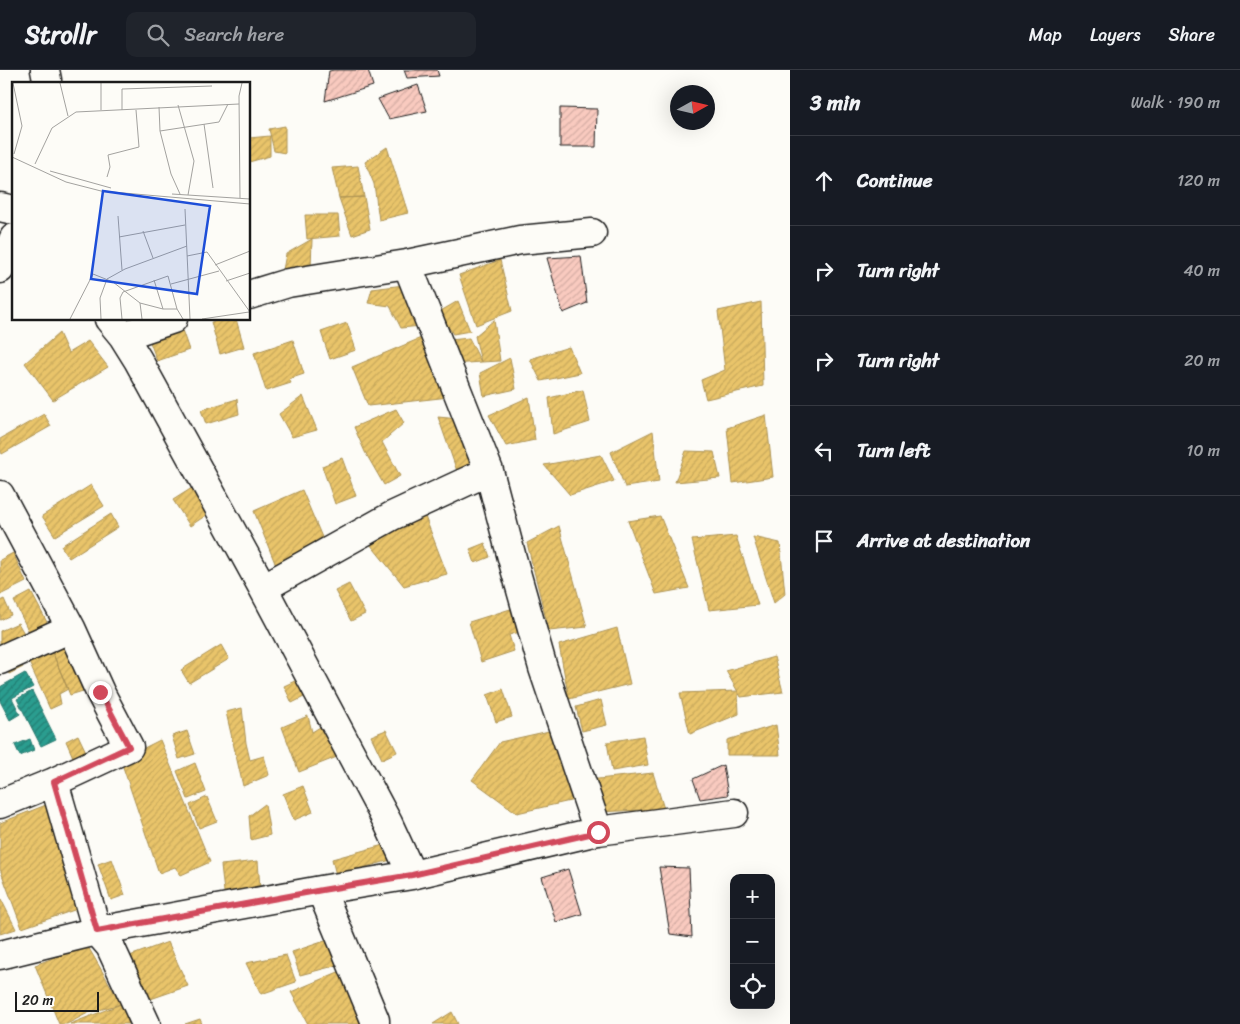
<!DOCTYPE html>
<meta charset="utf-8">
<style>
:root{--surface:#171b24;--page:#20242c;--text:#f1f3f6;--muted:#9ea1a6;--line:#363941}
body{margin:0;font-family:Sriracha,sans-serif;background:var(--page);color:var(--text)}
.controls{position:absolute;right:15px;bottom:15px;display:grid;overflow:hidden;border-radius:10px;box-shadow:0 5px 20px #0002}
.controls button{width:45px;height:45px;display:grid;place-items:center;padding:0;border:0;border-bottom:1px solid var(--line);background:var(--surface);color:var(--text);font:25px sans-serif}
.compass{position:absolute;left:670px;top:15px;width:45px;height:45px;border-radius:50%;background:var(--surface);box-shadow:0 5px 20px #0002;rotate:82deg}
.scale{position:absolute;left:15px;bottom:12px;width:84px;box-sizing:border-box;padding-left:5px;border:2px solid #1c1c1c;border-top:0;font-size:14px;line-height:18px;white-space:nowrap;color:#1c1c1c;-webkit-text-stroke:4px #fdfcf7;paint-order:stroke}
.stop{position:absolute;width:15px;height:15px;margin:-11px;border:4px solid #d1495b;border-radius:50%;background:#fff}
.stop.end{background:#d1495b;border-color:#fff;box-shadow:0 1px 5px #0008}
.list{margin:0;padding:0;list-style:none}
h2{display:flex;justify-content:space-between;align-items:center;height:65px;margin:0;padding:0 20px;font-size:21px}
h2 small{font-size:16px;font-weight:400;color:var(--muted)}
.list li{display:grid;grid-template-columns:32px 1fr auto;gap:15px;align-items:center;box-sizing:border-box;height:90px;padding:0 20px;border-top:1px solid var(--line)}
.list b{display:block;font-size:19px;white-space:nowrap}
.list em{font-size:16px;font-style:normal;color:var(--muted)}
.icon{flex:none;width:28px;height:28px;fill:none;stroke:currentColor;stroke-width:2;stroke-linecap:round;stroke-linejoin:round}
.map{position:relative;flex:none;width:790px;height:954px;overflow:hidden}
header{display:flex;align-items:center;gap:30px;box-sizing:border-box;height:70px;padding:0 25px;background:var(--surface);border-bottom:1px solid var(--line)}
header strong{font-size:24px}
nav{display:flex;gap:28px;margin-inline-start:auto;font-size:18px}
.search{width:350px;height:45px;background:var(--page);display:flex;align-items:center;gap:12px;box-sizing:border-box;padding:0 18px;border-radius:10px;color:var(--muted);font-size:19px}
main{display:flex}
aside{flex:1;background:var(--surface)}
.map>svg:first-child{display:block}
</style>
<header>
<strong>Strollr</strong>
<div class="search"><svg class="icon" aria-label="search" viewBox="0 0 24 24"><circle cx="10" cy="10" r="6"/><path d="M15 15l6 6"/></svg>Search here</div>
<nav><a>Map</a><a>Layers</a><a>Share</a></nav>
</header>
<main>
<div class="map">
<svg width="790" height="954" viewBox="0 0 790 954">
<defs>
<pattern id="homes-hatch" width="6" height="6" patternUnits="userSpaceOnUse" patternTransform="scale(1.25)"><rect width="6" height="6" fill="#e9c46a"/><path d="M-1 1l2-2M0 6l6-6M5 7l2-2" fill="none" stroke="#c7a85b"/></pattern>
<pattern id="schools-hatch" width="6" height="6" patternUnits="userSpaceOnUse" patternTransform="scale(1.25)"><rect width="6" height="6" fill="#2a9d8f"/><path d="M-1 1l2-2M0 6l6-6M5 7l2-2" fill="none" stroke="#237f74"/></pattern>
<pattern id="building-hatch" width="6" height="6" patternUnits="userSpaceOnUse" patternTransform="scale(1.25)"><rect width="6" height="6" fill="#f9cabf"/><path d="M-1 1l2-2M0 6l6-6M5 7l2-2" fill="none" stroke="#d5ada4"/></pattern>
</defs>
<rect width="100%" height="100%" fill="#fdfcf7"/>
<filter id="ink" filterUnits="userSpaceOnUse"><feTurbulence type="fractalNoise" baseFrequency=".02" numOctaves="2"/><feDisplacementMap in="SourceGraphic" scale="10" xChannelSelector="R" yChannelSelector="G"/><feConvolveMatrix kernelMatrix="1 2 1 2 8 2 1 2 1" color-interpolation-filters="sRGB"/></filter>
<g filter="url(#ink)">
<path fill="url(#homes-hatch)" stroke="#ac9253" d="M285 56V83L274 81 269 59Z
M270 66V86L249 92V68Z
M387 77 408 143 379 150 374 114 365 92Z
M358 96 364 127 339 128 332 98Z
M364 127 370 159 352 165 339 128Z
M305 145H338L340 166 307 169Z
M312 169 311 199 283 200 286 184Z
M500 190 512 241 476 255 459 205Z
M404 215 421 256 401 258 390 236 368 233 372 219Z
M458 231 470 261 453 264 439 242Z
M761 232 763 316 706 329 701 310 725 300 718 241Z
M222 249H236L244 277 220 284 211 252Z
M494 250 500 291 481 292 475 266Z
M347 253 356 280 330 289 321 262Z
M182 260 189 280 157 291 150 272Z
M59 263 68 283 88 271 108 297 53 330 25 293Z
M421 268 449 327 368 336 352 297Z
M469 268 481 292 453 294 450 270Z
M293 270 304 304 289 309 291 313 266 321 254 283Z
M569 277 580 303 541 311 530 289Z
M510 288 516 319 484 326 480 303Z
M583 320 590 352 553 364 549 328Z
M303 326 317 360 292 367 279 344Z
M529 327 535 370 506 376 489 345Z
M237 329 239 344 206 354 201 340Z
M396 339 404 353 382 372 400 406 384 415 365 382 354 357Z
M44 344 51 356 2 384 0 380V369Z
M766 345 773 407 733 413 727 358Z
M438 347 459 349 477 401 458 404Z
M653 361 659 412 625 417 611 382Z
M686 381 714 382 720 408 675 412Z
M601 385 614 411 570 425 544 395Z
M342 388 356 426 335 434 322 396Z
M91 415 104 436 55 466 42 446Z
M192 418 208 444 190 456 173 430Z
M302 420 324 472 277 498 254 441Z
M111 444 118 457 69 488 61 476Z
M424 444 447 504 404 516 370 474Z
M660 446 689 518 656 524 628 451Z
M559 456 587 557 549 561 527 473Z
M736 466 758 535 709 540 692 470Z
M753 467 780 473 785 524 774 533Z
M485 473 490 487 475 493 470 479Z
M13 483 26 512 0 525V490Z
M349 514 365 544 351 551 335 521Z
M31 522 49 556 30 564 14 531Z
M4 529 11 545 0 550V531Z
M520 536 527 560 509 565 514 581 481 592 469 552Z
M18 553 25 565 0 577V561Z
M617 558 630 614 569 629 559 575Z
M221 575 229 589 189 613 181 600Z
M64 576 83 621 70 625 51 579Z
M51 579 68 619 59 624 61 634 50 639 27 588Z
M18 587 23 597 9 604 4 594Z
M774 587 783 622 741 627 726 601Z
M297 610 306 626 292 633 284 616Z
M503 619 512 647 496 652 487 625Z
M738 621 739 644 690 664 680 623Z
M601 630 607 655 582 661 576 637Z
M242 638 246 673 250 690 264 686 269 705 243 716 226 642Z
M308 646 312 662 325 654 342 685 299 702 282 657Z
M776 655 780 685H727V670Z
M558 659 579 729 517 743 472 710 500 672Z
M386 660 397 682 382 689 371 666Z
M187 661 195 684 179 689 172 666Z
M78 665 89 688 76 694 66 671Z
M643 666 648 695 612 701 607 672Z
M160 670 210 792 181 805 175 797 159 803 122 694 146 677Z
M195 693 206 722 188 729 177 701Z
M653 703 664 739 598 742 589 710Z
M303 716 313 742 294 750 283 724Z
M207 727 217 751 199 758 190 735Z
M265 734 270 765 251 770 249 746Z
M46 735 80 838 22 858 0 799V753Z
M387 774 391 790 336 805 332 789Z
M112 789 125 825 111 830 98 794Z
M258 791 260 818 224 822 221 795Z
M0 827 16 859 0 864Z
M328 870 338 895 300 905 292 882Z
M168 872 188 916 142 932 127 887Z
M87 875 121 934 88 943 67 954H59L35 895Z
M286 885 296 912 261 924 246 893Z
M343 900 360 954H308L291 922Z
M121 934 129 954H70Z
M452 942 458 954H433Z
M200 949 202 954H185Z"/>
<path fill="url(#schools-hatch)" stroke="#26766c" d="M25 603 33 617 12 628 20 644 10 650 0 631V617Z
M32 621 56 669 41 676 17 629Z
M30 669 34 680 20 686 15 675Z"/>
<path fill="url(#building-hatch)" stroke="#1c1c1c" d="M334 0H368L373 16 325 31 329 1Z
M404 0H437L439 6 407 8Z
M418 15 427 41 389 49 378 29Z
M560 38 597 39 596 77H560Z
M581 186 587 233 563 243 547 188Z
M723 695 728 725 700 729 693 709Z
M659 797 689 798 692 867 670 864Z
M568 799 582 844 556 852 542 807Z"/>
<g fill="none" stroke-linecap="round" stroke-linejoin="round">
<defs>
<path id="minor" d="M45 0 47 10 46 14
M0 137 14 140
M407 194 489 401 512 488 543 598 598 761
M0 199 14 168
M249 225 288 213 407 194 520 170 592 163
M109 249 123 266 138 290 263 518 388 753 412 805
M123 266 173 249
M0 425 71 558 100 622 129 677 54 712 0 734
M263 518 392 446 489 401
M0 590 71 558
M54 712 97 861 110 876 146 954
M321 820 375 950V954
M0 885 97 861 321 820 412 805 598 761 734 743"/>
</defs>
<use href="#minor" stroke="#1c1c1c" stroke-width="31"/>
<use href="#minor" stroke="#fdfcf7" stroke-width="28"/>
</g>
</g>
<g fill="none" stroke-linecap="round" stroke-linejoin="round" filter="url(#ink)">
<path stroke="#d1495b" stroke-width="6" d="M100 622 129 677 54 712 97 861 322 820 412 805 598 762"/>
</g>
<g transform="translate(12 12)">
<rect width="238" height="238" fill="#fdfcf7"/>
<path fill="none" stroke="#a3a29f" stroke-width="1" d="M1 1 10 44 2 72M48 1 56 34M89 1V28M166 23 182 79 176 113M147 25 148 49 159 92 168 112M110 28V7L200 4M192 42 201 106M148 49 207 40 216 22M0 75 54 100 89 109 238 122M23 82 40 46 64 30 227 22M38 89 99 106M95 95 98 85 96 73 127 65 124 28M160 112 238 117M228 116 227 14 230 1M173 127 178 237M106 134 110 188M131 149 141 176M107 155 173 143M175 174 195 170 238 230M203 183 238 169M142 198 151 227M214 199 238 191M159 202 207 189M128 221 130 237M58 237 81 192 101 200 128 221 151 227H165L171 237M89 237 88 216 95 197 113 187 175 164M110 237 108 216 111 210 156 194 165 227M190 237 237 230"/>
<path fill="#1d4ed8" fill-opacity="0.15" stroke="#1d4ed8" stroke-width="2.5" d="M91 109 198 124 185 212 79 197Z"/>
<rect width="238" height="238" fill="none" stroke="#1c1c1c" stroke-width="2.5"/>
</g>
</svg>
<div class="controls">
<button>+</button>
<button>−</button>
<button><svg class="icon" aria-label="locate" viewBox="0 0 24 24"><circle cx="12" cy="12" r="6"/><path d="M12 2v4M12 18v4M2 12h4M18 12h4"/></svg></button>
</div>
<svg class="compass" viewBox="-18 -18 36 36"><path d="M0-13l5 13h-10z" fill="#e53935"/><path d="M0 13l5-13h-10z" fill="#9ea1a6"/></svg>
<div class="scale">20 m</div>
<div class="stop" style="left:598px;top:762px"></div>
<div class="stop end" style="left:100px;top:622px"></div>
</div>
<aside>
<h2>3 min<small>Walk · 190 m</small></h2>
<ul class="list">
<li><svg class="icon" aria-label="ahead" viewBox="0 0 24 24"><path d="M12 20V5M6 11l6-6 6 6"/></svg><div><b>Continue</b></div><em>120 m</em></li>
<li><svg class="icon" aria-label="right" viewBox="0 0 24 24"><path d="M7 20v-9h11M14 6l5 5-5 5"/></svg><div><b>Turn right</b></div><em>40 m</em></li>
<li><svg class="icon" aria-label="right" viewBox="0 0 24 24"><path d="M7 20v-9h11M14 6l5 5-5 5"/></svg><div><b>Turn right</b></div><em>20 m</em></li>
<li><svg class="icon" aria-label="left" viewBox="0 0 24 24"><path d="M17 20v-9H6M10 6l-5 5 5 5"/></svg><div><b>Turn left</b></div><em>10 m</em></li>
<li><svg class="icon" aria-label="arrive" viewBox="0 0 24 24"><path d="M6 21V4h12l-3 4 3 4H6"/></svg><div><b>Arrive at destination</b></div></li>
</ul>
</aside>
</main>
